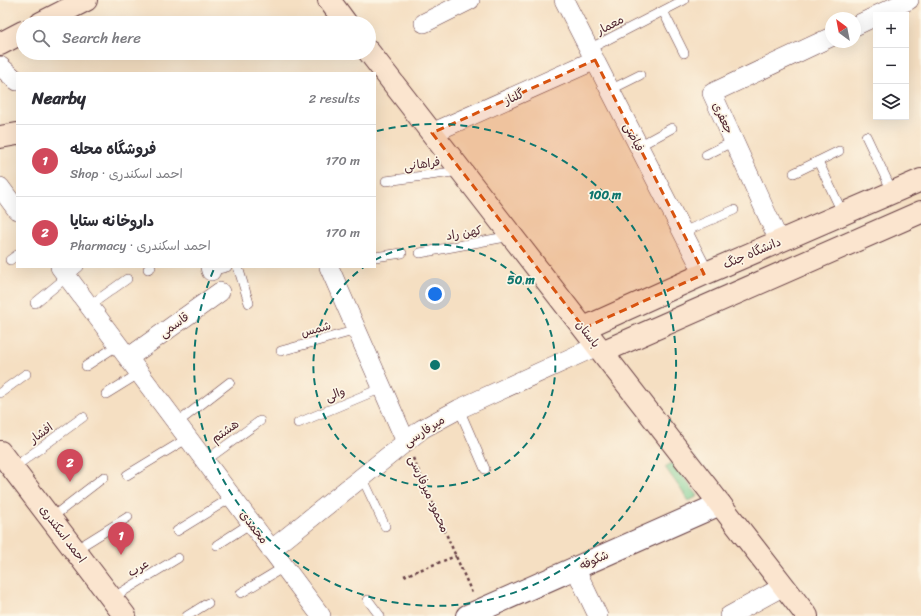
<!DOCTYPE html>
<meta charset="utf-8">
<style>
:root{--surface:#fff;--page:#f7f7f7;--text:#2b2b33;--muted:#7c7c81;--line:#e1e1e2;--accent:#d1495b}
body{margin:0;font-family:Sriracha,"Playpen Sans Arabic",sans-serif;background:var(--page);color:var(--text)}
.controls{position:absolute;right:12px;top:12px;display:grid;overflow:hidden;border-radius:0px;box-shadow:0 4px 16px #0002}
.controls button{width:36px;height:36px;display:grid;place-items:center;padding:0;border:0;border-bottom:1px solid var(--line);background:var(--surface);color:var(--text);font:20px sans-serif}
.compass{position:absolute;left:825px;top:12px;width:36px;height:36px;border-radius:50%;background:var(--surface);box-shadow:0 4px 16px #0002;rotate:328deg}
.you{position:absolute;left:435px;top:294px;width:14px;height:14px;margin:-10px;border:3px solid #fff;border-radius:50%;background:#1a73e8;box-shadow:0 0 0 6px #1a73e833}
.badge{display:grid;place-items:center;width:26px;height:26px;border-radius:50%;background:var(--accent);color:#fff;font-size:13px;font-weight:700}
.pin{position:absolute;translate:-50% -33px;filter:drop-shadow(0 1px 2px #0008)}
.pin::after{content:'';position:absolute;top:21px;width:14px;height:12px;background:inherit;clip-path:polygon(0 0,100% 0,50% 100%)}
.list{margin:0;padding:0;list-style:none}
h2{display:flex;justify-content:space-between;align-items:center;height:52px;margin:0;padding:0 16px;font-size:17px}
h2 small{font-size:13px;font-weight:400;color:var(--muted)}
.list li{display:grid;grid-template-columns:26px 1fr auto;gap:12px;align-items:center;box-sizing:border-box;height:72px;padding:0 16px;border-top:1px solid var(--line)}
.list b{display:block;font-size:15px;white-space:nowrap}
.list p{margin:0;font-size:13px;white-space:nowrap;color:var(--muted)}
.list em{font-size:13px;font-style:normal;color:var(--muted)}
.icon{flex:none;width:22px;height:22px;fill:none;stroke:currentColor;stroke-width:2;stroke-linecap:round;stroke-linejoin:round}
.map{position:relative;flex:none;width:921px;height:616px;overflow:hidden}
.search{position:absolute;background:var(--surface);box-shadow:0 4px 16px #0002;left:16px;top:16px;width:360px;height:44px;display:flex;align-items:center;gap:10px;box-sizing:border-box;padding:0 14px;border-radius:22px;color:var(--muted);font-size:15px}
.panel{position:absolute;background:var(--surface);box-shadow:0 4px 16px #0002;left:16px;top:72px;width:360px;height:196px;border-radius:0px}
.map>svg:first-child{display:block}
</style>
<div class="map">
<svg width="921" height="616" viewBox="0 0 921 616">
<rect width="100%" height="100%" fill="#fcf5e5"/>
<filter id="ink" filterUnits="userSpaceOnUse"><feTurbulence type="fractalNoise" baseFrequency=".025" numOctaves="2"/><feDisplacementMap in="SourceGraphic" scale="8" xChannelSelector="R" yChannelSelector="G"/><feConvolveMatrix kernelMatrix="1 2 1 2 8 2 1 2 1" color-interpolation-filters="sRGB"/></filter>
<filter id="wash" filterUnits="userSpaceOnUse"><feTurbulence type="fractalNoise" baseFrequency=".012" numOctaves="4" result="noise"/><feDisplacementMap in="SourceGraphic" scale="16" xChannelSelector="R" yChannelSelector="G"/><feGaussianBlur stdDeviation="0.9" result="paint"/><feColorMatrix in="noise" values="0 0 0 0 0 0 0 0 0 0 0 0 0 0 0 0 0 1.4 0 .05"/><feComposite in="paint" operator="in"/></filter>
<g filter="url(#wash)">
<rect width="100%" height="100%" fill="#f5dfc2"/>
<path fill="#76ca8e" stroke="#60745c" d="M673 462 698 496 689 501 665 467Z"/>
</g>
<g filter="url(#ink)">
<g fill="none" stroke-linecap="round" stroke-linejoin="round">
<defs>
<path id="service" d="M663 11 684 53
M589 49 684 0
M610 90 640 75
M866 136 893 193
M639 146 672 128
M706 155 734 141
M818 161 843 214
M794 173 839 151
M386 181 460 171
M683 232 734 210
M420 253 511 236
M375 257 402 253
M10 260 17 255
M238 267 249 303
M148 269 151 267
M211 271 227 267
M35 303 79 267
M89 306 127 279
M281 351 357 330
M86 366 118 345
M0 393 26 374
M106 394 140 373
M459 409 485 469
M177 423 230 382
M298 423 382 388
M205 461 260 421
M13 468 83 417
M127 475 188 438
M362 477 385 526
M51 518 104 477
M177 531 232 497
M217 545 251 523
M75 550 128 517
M241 593 284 567
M112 598 178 558
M368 600 380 616
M187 616 208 603"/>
<path id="minor" d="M564 0 704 274
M877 15 909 0
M424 23 470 0
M855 26 876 16
M0 66 17 81
M432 133 595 60
M0 187 17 210
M779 241 712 93 831 37
M60 267 321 616
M210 267 211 271
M329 267 406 442
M128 358 220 292
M271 550 422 429 459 409 597 346
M575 568 598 616
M729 616 784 586"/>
<path id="tertiary" d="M467 616 720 504"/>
<path id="secondary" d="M329 0 346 23
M41 23 86 0
M0 44 23 32
M369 52 807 616
M0 137 17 134
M584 328 704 274 921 180
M602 352 921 212
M0 452 125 616"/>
</defs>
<use href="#service" stroke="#643c42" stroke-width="10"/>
<use href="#minor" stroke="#643c42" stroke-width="20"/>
<use href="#tertiary" stroke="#643c42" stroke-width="24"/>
<use href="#secondary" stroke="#643c42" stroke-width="24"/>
<path stroke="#643c42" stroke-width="2.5" stroke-dasharray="3 3" stroke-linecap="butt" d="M413 458 472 593
M404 576 456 556"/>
<use href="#service" stroke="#fff" stroke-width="9"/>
<use href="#minor" stroke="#fff" stroke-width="19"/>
<use href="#tertiary" stroke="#fff" stroke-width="22"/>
<use href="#secondary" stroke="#fbe5cf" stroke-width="22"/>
</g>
</g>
<path fill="#d8530f" fill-opacity="0.2" stroke="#d8530f" stroke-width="3" stroke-dasharray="8 5" stroke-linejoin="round" d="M595 60 704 274 584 328 432 133Z"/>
<g fill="none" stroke="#0f766e" stroke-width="2" stroke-dasharray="7 5">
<path d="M375 260A121 121 0 1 1 364 267"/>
<path d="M377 131A241 241 0 1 1 214 269"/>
</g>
<g text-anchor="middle" stroke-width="3.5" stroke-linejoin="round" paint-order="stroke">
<g font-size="12" fill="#4a1f2b" stroke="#fcf5e5">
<text transform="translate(610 25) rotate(-28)" y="4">معمار</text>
<text transform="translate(514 97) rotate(-24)" y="4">گلناز</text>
<text transform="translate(723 118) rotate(65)" y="4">جعفری</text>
<text transform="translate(634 137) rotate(63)" y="4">فیاضی</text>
<text transform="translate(422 164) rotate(-8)" y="4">فراهانی</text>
<text transform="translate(464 233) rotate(-10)" y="4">کهن راد</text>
<text transform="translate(752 253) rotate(-23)" y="4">دانشگاه جنگ</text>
<text transform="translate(174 325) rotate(-36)" y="4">قاسمی</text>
<text transform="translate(316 329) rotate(-15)" y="4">شمس</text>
<text transform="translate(588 334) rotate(52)" y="4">باستان</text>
<text transform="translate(335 394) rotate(-22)" y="4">والی</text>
<text transform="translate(225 431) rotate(-35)" y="4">هشتم</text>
<text transform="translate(424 431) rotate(-33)" y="4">میرفارسی</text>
<text transform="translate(41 433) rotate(-36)" y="4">افشار</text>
<text transform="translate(429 494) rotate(66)" y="4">محمود میرفارسی</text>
<text transform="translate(254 527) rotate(53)" y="4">محمدی</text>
<text transform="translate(63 534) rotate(53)" y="4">احمد اسکندری</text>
<text transform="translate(594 560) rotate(-24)" y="4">شکوفه</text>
<text transform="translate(138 568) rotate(-31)" y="4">عرب</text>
</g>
</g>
<circle cx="435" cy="365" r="6" fill="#0f766e" stroke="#fcf5e5" stroke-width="2"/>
<g font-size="12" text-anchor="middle" font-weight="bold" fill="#0f766e" stroke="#fcf5e5" stroke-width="3.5" stroke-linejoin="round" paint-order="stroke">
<text x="605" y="199">100 m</text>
<text x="521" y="284">50 m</text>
</g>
</svg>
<div class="controls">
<button>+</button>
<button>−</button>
<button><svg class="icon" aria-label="layers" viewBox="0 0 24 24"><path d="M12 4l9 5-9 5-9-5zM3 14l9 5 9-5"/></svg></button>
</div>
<svg class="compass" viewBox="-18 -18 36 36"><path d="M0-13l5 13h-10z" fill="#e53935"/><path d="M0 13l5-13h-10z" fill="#7c7c81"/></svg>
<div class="you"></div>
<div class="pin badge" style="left:121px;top:555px">1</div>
<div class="pin badge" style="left:70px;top:482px">2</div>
<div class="search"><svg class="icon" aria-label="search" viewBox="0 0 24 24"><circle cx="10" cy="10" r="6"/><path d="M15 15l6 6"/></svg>Search here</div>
<section class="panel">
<h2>Nearby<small>2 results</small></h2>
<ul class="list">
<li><span class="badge">1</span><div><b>فروشگاه محله</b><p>Shop · احمد اسکندری</p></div><em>170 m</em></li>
<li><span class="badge">2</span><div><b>داروخانه ستایا</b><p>Pharmacy · احمد اسکندری</p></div><em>170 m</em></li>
</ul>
</section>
</div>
